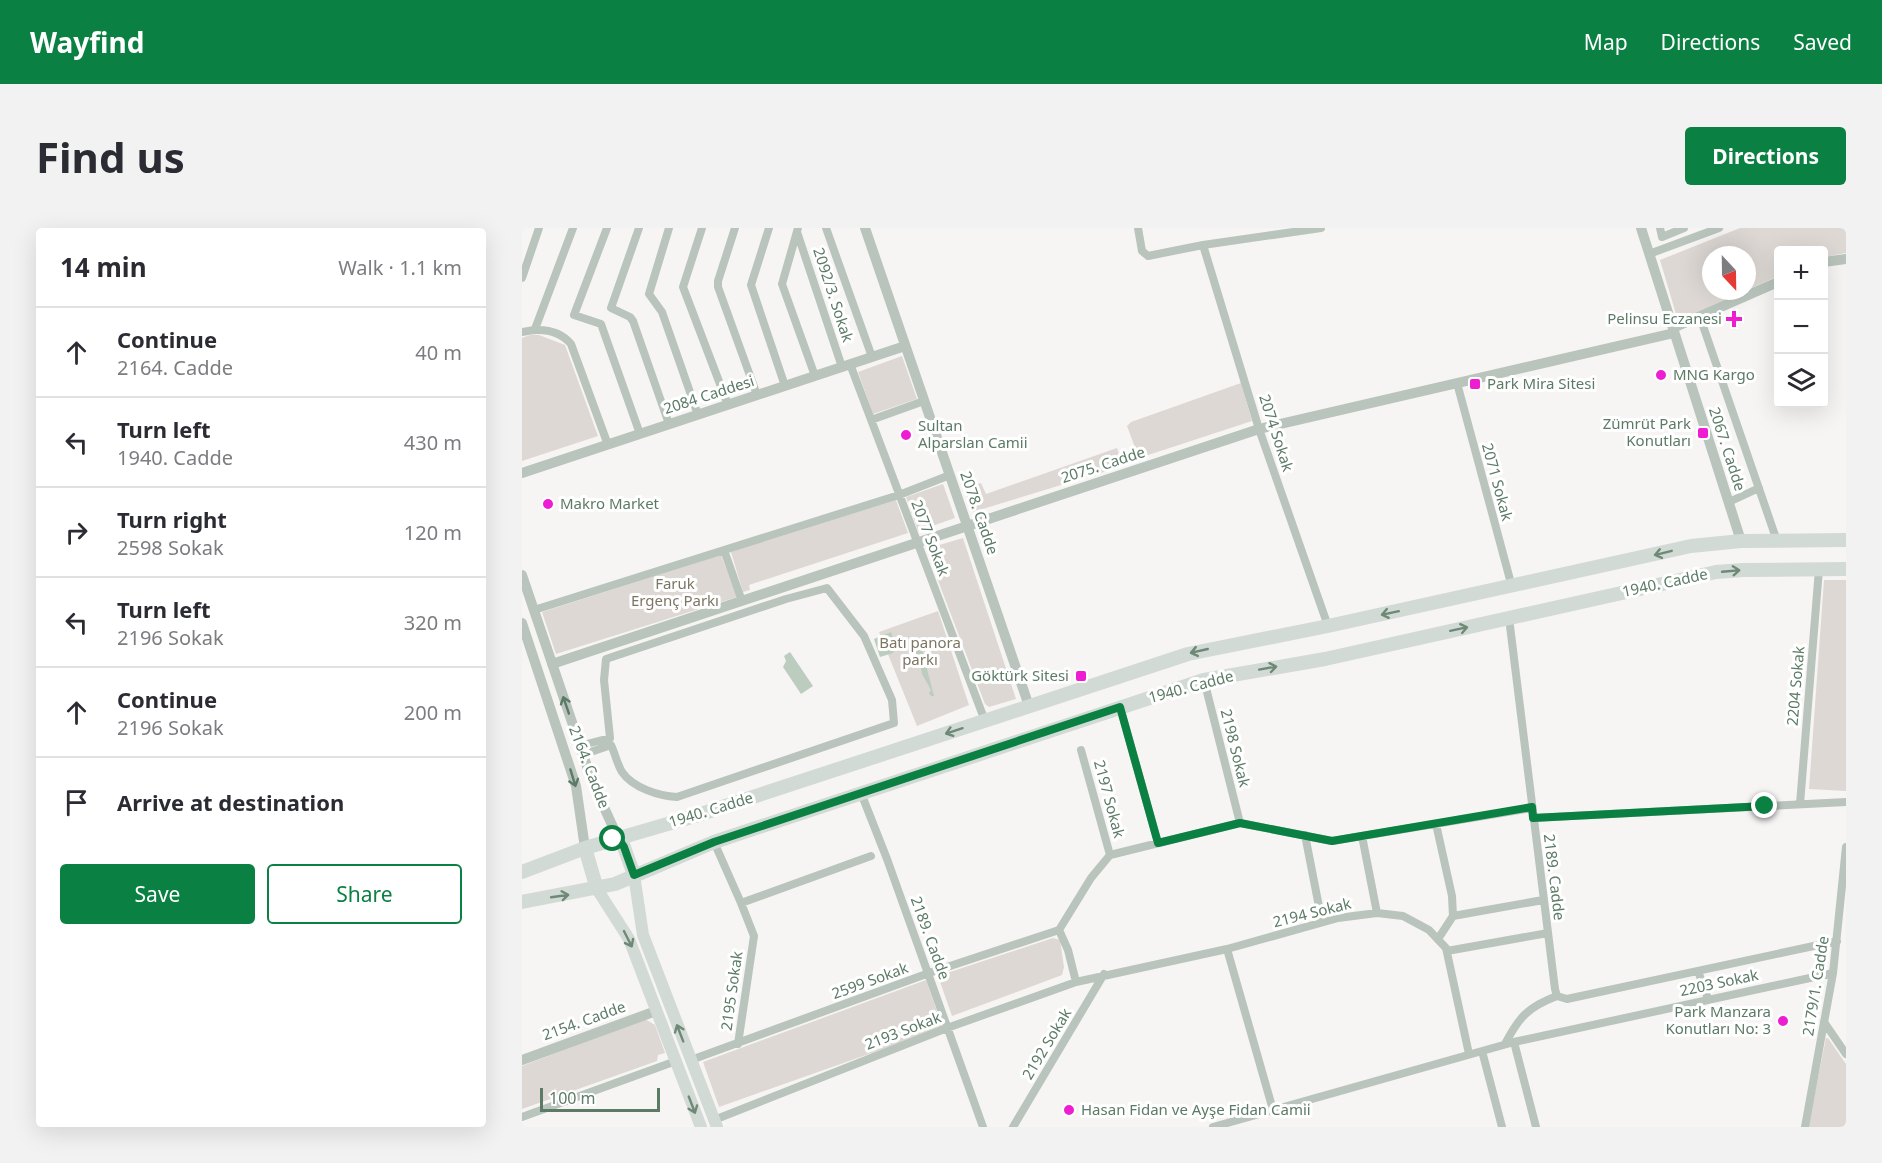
<!DOCTYPE html>
<meta charset="utf-8">
<style>
:root{--surface:#fff;--page:#f2f2f3;--text:#2b2b33;--muted:#7c7c81;--line:#e1e1e2;--accent:#0b8043}
body{margin:0;font-family:"Noto Sans",sans-serif;background:var(--page);color:var(--text)}
.controls{position:absolute;right:18px;top:18px;display:grid;overflow:hidden;border-radius:6px;box-shadow:0 6px 24px #0002}
.controls button{width:54px;height:54px;display:grid;place-items:center;padding:0;border:0;border-bottom:2px solid var(--line);background:var(--surface);color:var(--text);font:30px sans-serif}
.compass{position:absolute;left:1180px;top:18px;width:54px;height:54px;border-radius:50%;background:var(--surface);box-shadow:0 6px 24px #0002;rotate:158deg}
.scale{position:absolute;left:18px;bottom:15px;width:120px;box-sizing:border-box;padding-left:6px;border:3px solid #5c7b66;border-top:0;font-size:16px;line-height:21px;white-space:nowrap;color:#5c7b66;-webkit-text-stroke:4px #fff;paint-order:stroke}
.stop{position:absolute;width:18px;height:18px;margin:-14px;border:4px solid #0b8043;border-radius:50%;background:#fff}
.stop.end{background:#0b8043;border-color:#fff;box-shadow:0 2px 6px #0008}
.list{margin:0;padding:0;list-style:none}
h2{display:flex;justify-content:space-between;align-items:center;height:78px;margin:0;padding:0 24px;font-size:26px}
h2 small{font-size:20px;font-weight:400;color:var(--muted)}
.list li{display:grid;grid-template-columns:39px 1fr auto;gap:18px;align-items:center;box-sizing:border-box;height:90px;padding:0 24px;border-top:2px solid var(--line)}
.list b{display:block;font-size:22px;white-space:nowrap}
.list p{margin:0;font-size:20px;white-space:nowrap;color:var(--muted)}
.list em{font-size:20px;font-style:normal;color:var(--muted)}
.actions{display:flex;gap:12px;padding:18px 24px}
.actions a{flex:1;padding:14px 0;border:2px solid var(--accent);border-radius:6px;text-align:center;font-size:21px;color:var(--accent)}
.actions .main{background:var(--accent);color:#fff}
.icon{flex:none;width:33px;height:33px;fill:none;stroke:currentColor;stroke-width:2;stroke-linecap:round;stroke-linejoin:round}
.map{position:relative;flex:none;width:1324px;height:899px;overflow:hidden;border-radius:6px}
header{display:flex;align-items:center;gap:36px;box-sizing:border-box;height:84px;padding:0 30px;background:var(--accent);color:#fff}
header strong{font-size:28px}
nav{display:flex;gap:33px;margin-inline-start:auto;font-size:21px}
.intro{display:flex;align-items:center;justify-content:space-between;box-sizing:border-box;height:144px;padding:0 36px}
h1{margin:0;font-size:42px}
.button{padding:15px 27px;border-radius:6px;background:var(--accent);color:#fff;font-size:21px;font-weight:700}
main{display:flex;gap:36px;padding:0 36px}
aside{flex:1;background:var(--surface);border-radius:6px;box-shadow:0 6px 24px #0002}
.map>svg:first-child{display:block}
</style>
<header>
<strong>Wayfind</strong>
<nav><a>Map</a><a>Directions</a><a>Saved</a></nav>
</header>
<div class="intro"><h1>Find us</h1><a class="button">Directions</a></div>
<main>
<aside>
<h2>14 min<small>Walk · 1.1 km</small></h2>
<ul class="list">
<li><svg class="icon" aria-label="ahead" viewBox="0 0 24 24"><path d="M12 20V5M6 11l6-6 6 6"/></svg><div><b>Continue</b><p>2164. Cadde</p></div><em>40 m</em></li>
<li><svg class="icon" aria-label="left" viewBox="0 0 24 24"><path d="M17 20v-9H6M10 6l-5 5 5 5"/></svg><div><b>Turn left</b><p>1940. Cadde</p></div><em>430 m</em></li>
<li><svg class="icon" aria-label="right" viewBox="0 0 24 24"><path d="M7 20v-9h11M14 6l5 5-5 5"/></svg><div><b>Turn right</b><p>2598 Sokak</p></div><em>120 m</em></li>
<li><svg class="icon" aria-label="left" viewBox="0 0 24 24"><path d="M17 20v-9H6M10 6l-5 5 5 5"/></svg><div><b>Turn left</b><p>2196 Sokak</p></div><em>320 m</em></li>
<li><svg class="icon" aria-label="ahead" viewBox="0 0 24 24"><path d="M12 20V5M6 11l6-6 6 6"/></svg><div><b>Continue</b><p>2196 Sokak</p></div><em>200 m</em></li>
<li><svg class="icon" aria-label="arrive" viewBox="0 0 24 24"><path d="M6 21V4h12l-3 4 3 4H6"/></svg><div><b>Arrive at destination</b></div></li>
</ul>
<div class="actions"><a class="main">Save</a><a>Share</a></div>
</aside>
<div class="map">
<svg width="1324" height="899" viewBox="0 0 1324 899">
<rect width="100%" height="100%" fill="#f7f4f4"/>
<path fill="#ddd8d3" d="M1218 0H1324V25L1302 29V22H1256V48L1225 62V27H1189V63H1223L1156 93 1138 32Z
M8 107H17L43 117 76 208 0 233V110Z
M380 128 395 171 351 186 336 144Z
M719 155 730 193 617 230 605 198 609 194Z
M595 220 598 229 595 240 451 284 442 260 459 255 464 266Z
M421 256 433 290 396 303 384 269Z
M374 272 386 305 227 357 228 362 221 364 209 324Z
M441 310 494 471 467 479 463 476 404 321Z
M199 327 215 369 34 426 20 384Z
M1302 352H1324V563L1287 561Z
M416 383 447 477 395 498 357 404Z
M531 710 538 712 542 739 540 747 430 788 416 748Z
M404 752 420 798 415 802 197 879 181 834Z
M123 791 133 797 143 825 136 827 135 833 0 881V838Z
M1304 810H1306L1324 836V899H1286Z"/>
<path fill="#bccdbf" d="M369 404 374 418 371 425 358 429 352 411Z
M396 418H399L412 468H409L407 465 409 462 400 446 397 429 391 425V420Z
M268 424 291 458 279 466 261 439 264 433 262 428Z"/>
<g fill="none" stroke-linecap="round" stroke-linejoin="round">
<path stroke="#b8c4bc" stroke-width="8" d="M85 0 52 87 79 96 118 206
M117 0 89 80 108 89 111 93 147 196
M147 0 127 66 140 84 176 187
M180 0 161 59 206 177
M213 0 196 53V59L235 167
M247 0 229 57 263 158
M276 0 260 56 293 148
M304 0 350 129
M616 0 620 23 626 28 681 17 799 0
M1138 0 1140 9 1162 0
M275 4 320 139
M681 17 737 201 806 398
M1127 26 1197 0
M0 50 17 0
M1178 89 1255 313
M13 101 51 0
M0 104C18 100 36 101 49 116L86 217
M328 136 463 493
M935 155 990 359
M349 192 402 173
M1207 274 1237 260
M202 322 220 373
M12 382 377 267 428 247
M987 390 1033 761 1035 768
M682 452 718 595
M598 479 636 615
M57 518 88 510 82 452 84 431 264 371 305 360 342 408 370 472 372 495 155 569C137 568 111 560 100 544 95 536 93 525 89 517L60 527
M559 522 588 627
M339 565 365 631 461 899
M1278 576 1297 341
M1011 590 1324 574
M914 596 930 668 931 688 916 711
M783 607 800 694
M840 608 855 685
M192 614 219 675 232 708 216 816
M219 675 349 628
M931 688 1021 672
M537 702 569 650 588 627 718 595 810 613 1010 580
M537 702 546 722 554 754
M705 721 751 882
M925 723 1026 705
M1176 743 1186 771
M1035 768 1045 771 1315 713
M1302 794 1324 826
M992 814 1014 899
M983 816C997 789 1006 779 1035 768
M960 823 980 899
M169 832 407 745 537 702
M0 889 154 833
M192 892 425 800 554 754 705 721 816 690 855 685 881 688 907 702 924 720 947 826
M491 899 582 746
M691 899 992 814 1311 745
M1283 899 1311 745 1324 619"/>
<path stroke="#b8c4bc" stroke-width="10" d="M343 0 507 478
M1119 0 1219 313
M1302 34 1324 31
M1151 100 1256 54
M0 245 383 118
M0 347 70 553 96 610
M0 395 54 558 63 620
M30 436 737 201 1152 105
M0 832 134 783"/>
<path stroke="#d1dad4" stroke-width="12" d="M112 647 121 707 195 899
M75 661 107 711 179 899"/>
<path stroke="#d1dad4" stroke-width="14" d="M96 610 102 619 112 647
M63 620 75 661
M0 644 63 620 173 588 666 426 806 398 1169 318 1219 313 1324 312
M0 674 93 656 192 614 682 452 803 431 1194 344 1221 342 1324 341"/>
</g>
<defs><path id="oneway-shaft" d="M-6 0H5M1.5-3L5.5 0L1.5 3" fill="none" stroke-width="1.6" stroke-linecap="round" stroke-linejoin="round" transform="scale(1.5)"/></defs>
<g stroke="#6e8976">
<use href="#oneway-shaft" transform="translate(1141 325) rotate(166)"/>
<use href="#oneway-shaft" transform="translate(1209 343) rotate(-5)"/>
<use href="#oneway-shaft" transform="translate(868 385) rotate(168)"/>
<use href="#oneway-shaft" transform="translate(937 401) rotate(-12)"/>
<use href="#oneway-shaft" transform="translate(677 423) rotate(167)"/>
<use href="#oneway-shaft" transform="translate(746 440) rotate(-10)"/>
<use href="#oneway-shaft" transform="translate(432 503) rotate(162)"/>
<use href="#oneway-shaft" transform="translate(38 668) rotate(-8)"/>
<use href="#oneway-shaft" transform="translate(106 711) rotate(63)"/>
<use href="#oneway-shaft" transform="translate(158 805) rotate(-111)"/>
<use href="#oneway-shaft" transform="translate(170 877) rotate(69)"/>
</g>
<g stroke="#5c7b66">
<use href="#oneway-shaft" transform="translate(44 477) rotate(-109)"/>
<use href="#oneway-shaft" transform="translate(51 550) rotate(73)"/>
</g>
<g fill="none" stroke-linecap="round" stroke-linejoin="round">
<path stroke="#0b8043" stroke-width="8" d="M91 611 96 610 102 619 112 647 192 614 598 479 636 615 718 595 810 613 1010 579 1011 590 1243 578"/>
</g>
<g fill="#ee1dd1" stroke="#fff" stroke-width="2">
<path d="M1209 82h6v6h6v6h-6v6h-6v-6h-6v-6h6z"/>
<circle cx="1139" cy="147" r="6"/>
<rect x="947" y="150" width="12" height="12" rx="3"/>
<rect x="1175" y="199" width="12" height="12" rx="3"/>
<circle cx="384" cy="207" r="6"/>
<circle cx="26" cy="276" r="6"/>
<rect x="553" y="442" width="12" height="12" rx="3"/>
<circle cx="1261" cy="793" r="6"/>
<circle cx="547" cy="882" r="6"/>
</g>
<g text-anchor="middle" stroke-width="6" stroke-linejoin="round" paint-order="stroke">
<g font-size="15" fill="#5c7b66" stroke="#fff">
<text transform="translate(311 67) rotate(72)" y="5">2092/3. Sokak</text>
<text transform="translate(187 167) rotate(-18)" y="5">2084 Caddesi</text>
<text transform="translate(754 205) rotate(72)" y="5">2074 Sokak</text>
<text transform="translate(1205 221) rotate(72)" y="5">2067. Cadde</text>
<text transform="translate(581 237) rotate(-18)" y="5">2075. Cadde</text>
<text transform="translate(975 254) rotate(75)" y="5">2071 Sokak</text>
<text transform="translate(457 285) rotate(71)" y="5">2078. Cadde</text>
<text transform="translate(408 310) rotate(69)" y="5">2077 Sokak</text>
<text transform="translate(1143 355) rotate(-12)" y="5">1940. Cadde</text>
<text transform="translate(1274 458) rotate(-85)" y="5">2204 Sokak</text>
<text transform="translate(669 459) rotate(-15)" y="5">1940. Cadde</text>
<text transform="translate(713 520) rotate(76)" y="5">2198 Sokak</text>
<text transform="translate(67 539) rotate(69)" y="5">2164. Cadde</text>
<text transform="translate(587 571) rotate(75)" y="5">2197 Sokak</text>
<text transform="translate(189 582) rotate(-17)" y="5">1940. Cadde</text>
<text transform="translate(1032 649) rotate(83)" y="5">2189. Cadde</text>
<text transform="translate(790 685) rotate(-14)" y="5">2194 Sokak</text>
<text transform="translate(408 710) rotate(70)" y="5">2189. Cadde</text>
<text transform="translate(348 753) rotate(-20)" y="5">2599 Sokak</text>
<text transform="translate(1197 755) rotate(-12)" y="5">2203 Sokak</text>
<text transform="translate(1294 758) rotate(-81)" y="5">2179/1. Cadde</text>
<text transform="translate(210 763) rotate(-82)" y="5">2195 Sokak</text>
<text transform="translate(62 793) rotate(-20)" y="5">2154. Cadde</text>
<text transform="translate(381 803) rotate(-21)" y="5">2193 Sokak</text>
<text transform="translate(525 816) rotate(-59)" y="5">2192 Sokak</text>
</g>
<g font-size="15" fill="#5c7b66" stroke="#fff" text-anchor="start">
<text x="1200" y="96" text-anchor="end">Pelinsu Eczanesi</text>
<text x="1151" y="152">MNG Kargo</text>
<text x="965" y="161">Park Mira Sitesi</text>
<text x="1169" y="201" text-anchor="end">Zümrüt Park<tspan x="1169" dy="17">Konutları</tspan></text>
<text x="396" y="203">Sultan<tspan x="396" dy="17">Alparslan Camii</tspan></text>
<text x="38" y="281">Makro Market</text>
<text x="547" y="453" text-anchor="end">Göktürk Sitesi</text>
<text x="1249" y="789" text-anchor="end">Park Manzara<tspan x="1249" dy="17">Konutları No: 3</tspan></text>
<text x="559" y="887">Hasan Fidan ve Ayşe Fidan Camii</text>
</g>
<g font-size="15" fill="#7e7664" stroke="#fff">
<text x="153" y="361">Faruk<tspan x="153" dy="17">Ergenç Parkı</tspan></text>
<text x="398" y="420">Batı panora<tspan x="398" dy="17">parkı</tspan></text>
</g>
</g>
</svg>
<div class="controls">
<button>+</button>
<button>−</button>
<button><svg class="icon" aria-label="layers" viewBox="0 0 24 24"><path d="M12 4l9 5-9 5-9-5zM3 14l9 5 9-5"/></svg></button>
</div>
<svg class="compass" viewBox="-18 -18 36 36"><path d="M0-13l5 13h-10z" fill="#e53935"/><path d="M0 13l5-13h-10z" fill="#7c7c81"/></svg>
<div class="scale">100 m</div>
<div class="stop" style="left:91px;top:611px"></div>
<div class="stop end" style="left:1243px;top:578px"></div>
</div>
</main>
